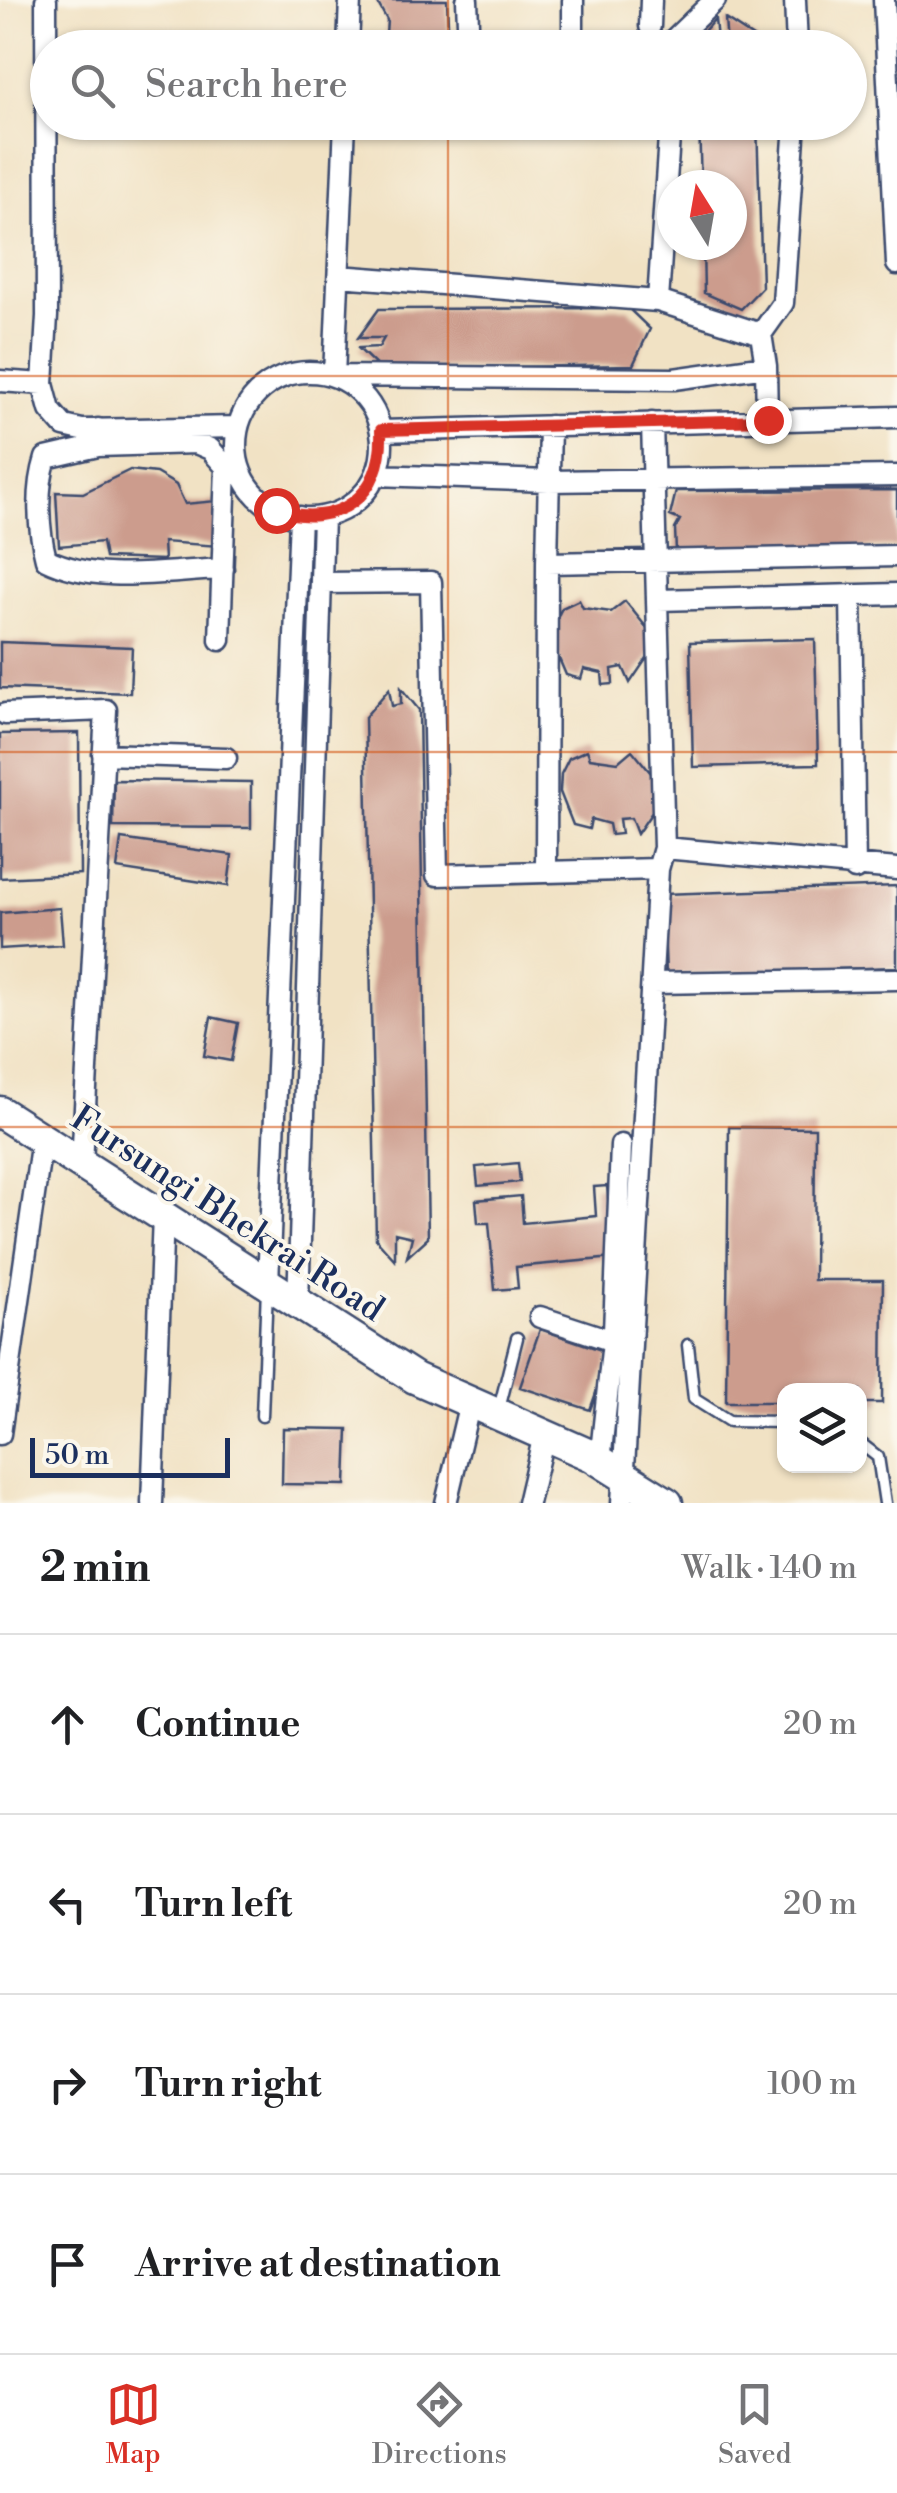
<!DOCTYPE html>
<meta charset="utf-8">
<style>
:root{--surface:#fff;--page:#f2f2f2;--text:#202124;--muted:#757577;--line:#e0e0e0;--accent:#d93025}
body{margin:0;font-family:"Libre Bodoni",serif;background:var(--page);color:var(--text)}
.controls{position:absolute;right:30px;bottom:30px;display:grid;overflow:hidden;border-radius:20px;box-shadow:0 2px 8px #0004}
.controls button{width:90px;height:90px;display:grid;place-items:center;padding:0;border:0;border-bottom:2px solid var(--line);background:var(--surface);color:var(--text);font:50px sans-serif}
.compass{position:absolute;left:657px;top:170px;width:90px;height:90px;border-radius:50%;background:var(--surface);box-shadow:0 2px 8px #0004;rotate:349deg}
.scale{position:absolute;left:30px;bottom:25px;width:200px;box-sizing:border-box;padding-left:10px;border:5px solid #1b2f5e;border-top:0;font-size:28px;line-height:35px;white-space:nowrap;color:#1b2f5e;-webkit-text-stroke:8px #fbf7ec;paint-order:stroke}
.stop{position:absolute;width:30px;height:30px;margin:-22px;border:8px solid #d93025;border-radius:50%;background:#fff}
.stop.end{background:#d93025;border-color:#fff;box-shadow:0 2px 10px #0008}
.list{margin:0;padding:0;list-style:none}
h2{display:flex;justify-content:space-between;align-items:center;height:130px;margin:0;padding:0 40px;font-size:42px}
h2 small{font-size:32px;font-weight:400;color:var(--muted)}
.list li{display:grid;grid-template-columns:65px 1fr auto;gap:30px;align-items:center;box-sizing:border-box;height:180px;padding:0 40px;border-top:2px solid var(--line)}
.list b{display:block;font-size:38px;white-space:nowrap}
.list em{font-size:32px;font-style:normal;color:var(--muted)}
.icon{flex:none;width:55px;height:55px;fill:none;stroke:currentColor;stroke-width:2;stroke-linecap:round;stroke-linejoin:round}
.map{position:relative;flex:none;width:897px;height:1503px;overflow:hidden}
.search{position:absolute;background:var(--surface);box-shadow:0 2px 8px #0004;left:30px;right:30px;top:30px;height:110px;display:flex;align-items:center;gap:25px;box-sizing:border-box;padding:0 35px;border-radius:55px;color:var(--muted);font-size:38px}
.sheet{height:850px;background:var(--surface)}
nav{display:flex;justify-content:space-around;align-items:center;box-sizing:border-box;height:140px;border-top:2px solid var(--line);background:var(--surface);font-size:28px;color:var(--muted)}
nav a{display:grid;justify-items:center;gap:5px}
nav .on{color:var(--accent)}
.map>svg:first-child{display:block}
</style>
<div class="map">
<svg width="897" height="1503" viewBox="0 0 897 1503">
<rect width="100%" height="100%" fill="#fbf7ec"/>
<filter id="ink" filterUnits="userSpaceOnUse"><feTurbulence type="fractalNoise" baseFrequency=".01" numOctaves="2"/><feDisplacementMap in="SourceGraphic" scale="20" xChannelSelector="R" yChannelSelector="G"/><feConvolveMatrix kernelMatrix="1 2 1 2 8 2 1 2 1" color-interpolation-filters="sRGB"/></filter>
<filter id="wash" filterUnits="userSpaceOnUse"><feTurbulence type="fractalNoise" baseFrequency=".0048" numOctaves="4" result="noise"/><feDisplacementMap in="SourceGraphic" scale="40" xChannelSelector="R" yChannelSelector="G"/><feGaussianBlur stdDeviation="2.25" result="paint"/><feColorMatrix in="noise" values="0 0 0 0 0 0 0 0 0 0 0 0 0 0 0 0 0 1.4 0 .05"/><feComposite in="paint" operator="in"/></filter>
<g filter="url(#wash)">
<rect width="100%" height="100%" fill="#f1e2c4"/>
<g id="blocks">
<path fill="#cc9c8d" d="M376 0H447L449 48H385L387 20Z
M715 19 717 40 727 45 725 19 756 39V48H695V41Z
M699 122H757L762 287 741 309 704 293 703 245H732V185H701Z
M628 308 650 329 633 365 380 369 358 348 379 347 384 338H358L379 309Z
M130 470 156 473 176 485 185 504 216 501 219 546 163 542 164 560 105 558 102 542 59 546 56 492 83 493Z
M897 490V547L676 551 675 529 680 520 670 516 676 491Z
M579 600 583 608 611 612 625 601 651 633 653 649 630 683 623 667 612 669 613 684 603 685 602 673 584 669 581 679 566 675 552 642 554 624 562 608Z
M815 639 818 764 693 767 690 642Z
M0 642 132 647 130 693 0 688Z
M401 688 419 710 428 1238 407 1257 412 1237 395 1233V1260L376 1239 365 717 389 689 392 706 401 704Z
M79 733 80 874 0 878V734Z
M587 750 590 758 618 762 632 750 659 783 661 799 637 834 631 818 619 819 621 834 611 835 609 824 591 819 589 829 573 825 560 792 561 774 569 758Z
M114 780 251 782V828L113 827Z
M121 839 232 855 228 886 117 869Z
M897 886V967L666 975 663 894Z
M60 908 63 945 0 949V913Z
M211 1017 238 1023 231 1061 204 1056Z
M729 1127 815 1128 814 1280H883L882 1403H860V1390H784V1402H726Z
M518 1163 520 1182 478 1186 476 1167Z
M607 1186 613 1258 516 1267 518 1288 495 1290 489 1223H478L476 1200 521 1196 523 1223 596 1216 594 1187Z
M540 1329 610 1353 590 1410 520 1387Z
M283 1428 348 1429 346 1485 282 1484Z"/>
</g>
</g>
<g filter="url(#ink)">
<use href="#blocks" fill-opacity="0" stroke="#3b4a6d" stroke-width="2.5"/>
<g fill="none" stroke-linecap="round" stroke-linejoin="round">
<defs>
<path id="lane" d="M688 1345 694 1399 729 1421 784 1422
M498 1413 517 1338
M262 1416 267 1288
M860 1443 878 1457 885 1503"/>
<path id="street" d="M46 0 47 316 43 384 50 410 64 426 82 430 238 427
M467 0 469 48
M795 0 797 48
M884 0 897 264
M650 26 651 0
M573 31V0
M348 48 350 0
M665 48 715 0
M345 122 334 376 674 379 766 366 761 334
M670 122 658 301 761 334 783 303 795 122
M339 276 658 301
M766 366 767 420
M236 445a73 73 0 1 1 146 0a73 73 0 1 1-146 0Z
M0 381 43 384
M550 426 547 563 897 556
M98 429V446L46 458C36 489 38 529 46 559 99 585 166 571 223 569
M381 431 897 417
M98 446 196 443 210 449 226 467 220 640
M376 475 549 481 897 476
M321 583 431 582 437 875 658 869 664 848 652 423
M851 595 855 869
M658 600 897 594
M5 714 106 710 82 1164
M103 754 226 758
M664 848 897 869
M546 872 547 563
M653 983 897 979
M268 1283 300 517
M298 1303 323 517
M540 1317 613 1341
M0 1434 42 1139
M600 1461 614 1332 621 1145
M152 1503 163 1216
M446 1503 470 1402
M528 1503 544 1435
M622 1503 658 869"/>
<path id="secondary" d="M0 1112 415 1378 592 1456 667 1503"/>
</defs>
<use href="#lane" stroke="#3b4a6d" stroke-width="15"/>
<use href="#street" stroke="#3b4a6d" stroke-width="25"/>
<use href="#secondary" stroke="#3b4a6d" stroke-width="35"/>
<use href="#lane" stroke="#fff" stroke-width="10"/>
<use href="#street" stroke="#fff" stroke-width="20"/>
<use href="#secondary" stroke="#fff" stroke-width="30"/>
</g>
</g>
<g fill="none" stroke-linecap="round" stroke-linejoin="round" filter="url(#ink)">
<path stroke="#d93025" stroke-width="12" d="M276 510C338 529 384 497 381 430L768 420"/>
</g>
<path fill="none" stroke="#d45514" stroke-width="2.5" stroke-opacity="0.55" d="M448 0V48M448 122V1503M0 376H897M0 752H897M0 1127H897"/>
<g text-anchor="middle" stroke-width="8" stroke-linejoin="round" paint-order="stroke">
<g font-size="35" fill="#1b2f5e" stroke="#fbf7ec">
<text transform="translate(228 1213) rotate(33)" y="12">Fursungi Bhekrai Road</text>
</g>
</g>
</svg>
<div class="controls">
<button><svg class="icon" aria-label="layers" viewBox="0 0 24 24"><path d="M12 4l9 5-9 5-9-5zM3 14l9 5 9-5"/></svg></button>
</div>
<svg class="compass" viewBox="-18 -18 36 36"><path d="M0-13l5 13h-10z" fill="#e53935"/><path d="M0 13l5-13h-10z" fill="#757577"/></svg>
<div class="scale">50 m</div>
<div class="stop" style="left:276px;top:510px"></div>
<div class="stop end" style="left:768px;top:420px"></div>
<div class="search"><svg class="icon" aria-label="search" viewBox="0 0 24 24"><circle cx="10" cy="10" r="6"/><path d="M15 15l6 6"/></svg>Search here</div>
</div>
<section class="sheet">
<h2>2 min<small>Walk · 140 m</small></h2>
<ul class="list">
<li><svg class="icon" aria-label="ahead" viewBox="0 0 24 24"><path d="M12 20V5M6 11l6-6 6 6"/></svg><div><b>Continue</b></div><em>20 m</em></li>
<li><svg class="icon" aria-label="left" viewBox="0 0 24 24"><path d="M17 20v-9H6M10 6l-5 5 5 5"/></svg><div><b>Turn left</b></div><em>20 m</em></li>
<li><svg class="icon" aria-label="right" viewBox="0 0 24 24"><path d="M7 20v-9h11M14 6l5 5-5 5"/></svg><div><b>Turn right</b></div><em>100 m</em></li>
<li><svg class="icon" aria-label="arrive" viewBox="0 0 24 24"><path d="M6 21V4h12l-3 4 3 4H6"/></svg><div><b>Arrive at destination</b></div></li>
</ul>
</section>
<nav>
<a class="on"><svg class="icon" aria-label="map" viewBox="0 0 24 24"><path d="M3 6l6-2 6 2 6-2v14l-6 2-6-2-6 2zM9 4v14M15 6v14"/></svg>Map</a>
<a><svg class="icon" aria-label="directions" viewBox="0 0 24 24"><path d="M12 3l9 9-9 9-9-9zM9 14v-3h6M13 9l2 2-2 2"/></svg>Directions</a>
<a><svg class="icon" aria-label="saved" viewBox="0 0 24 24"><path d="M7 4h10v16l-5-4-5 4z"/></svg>Saved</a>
</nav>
